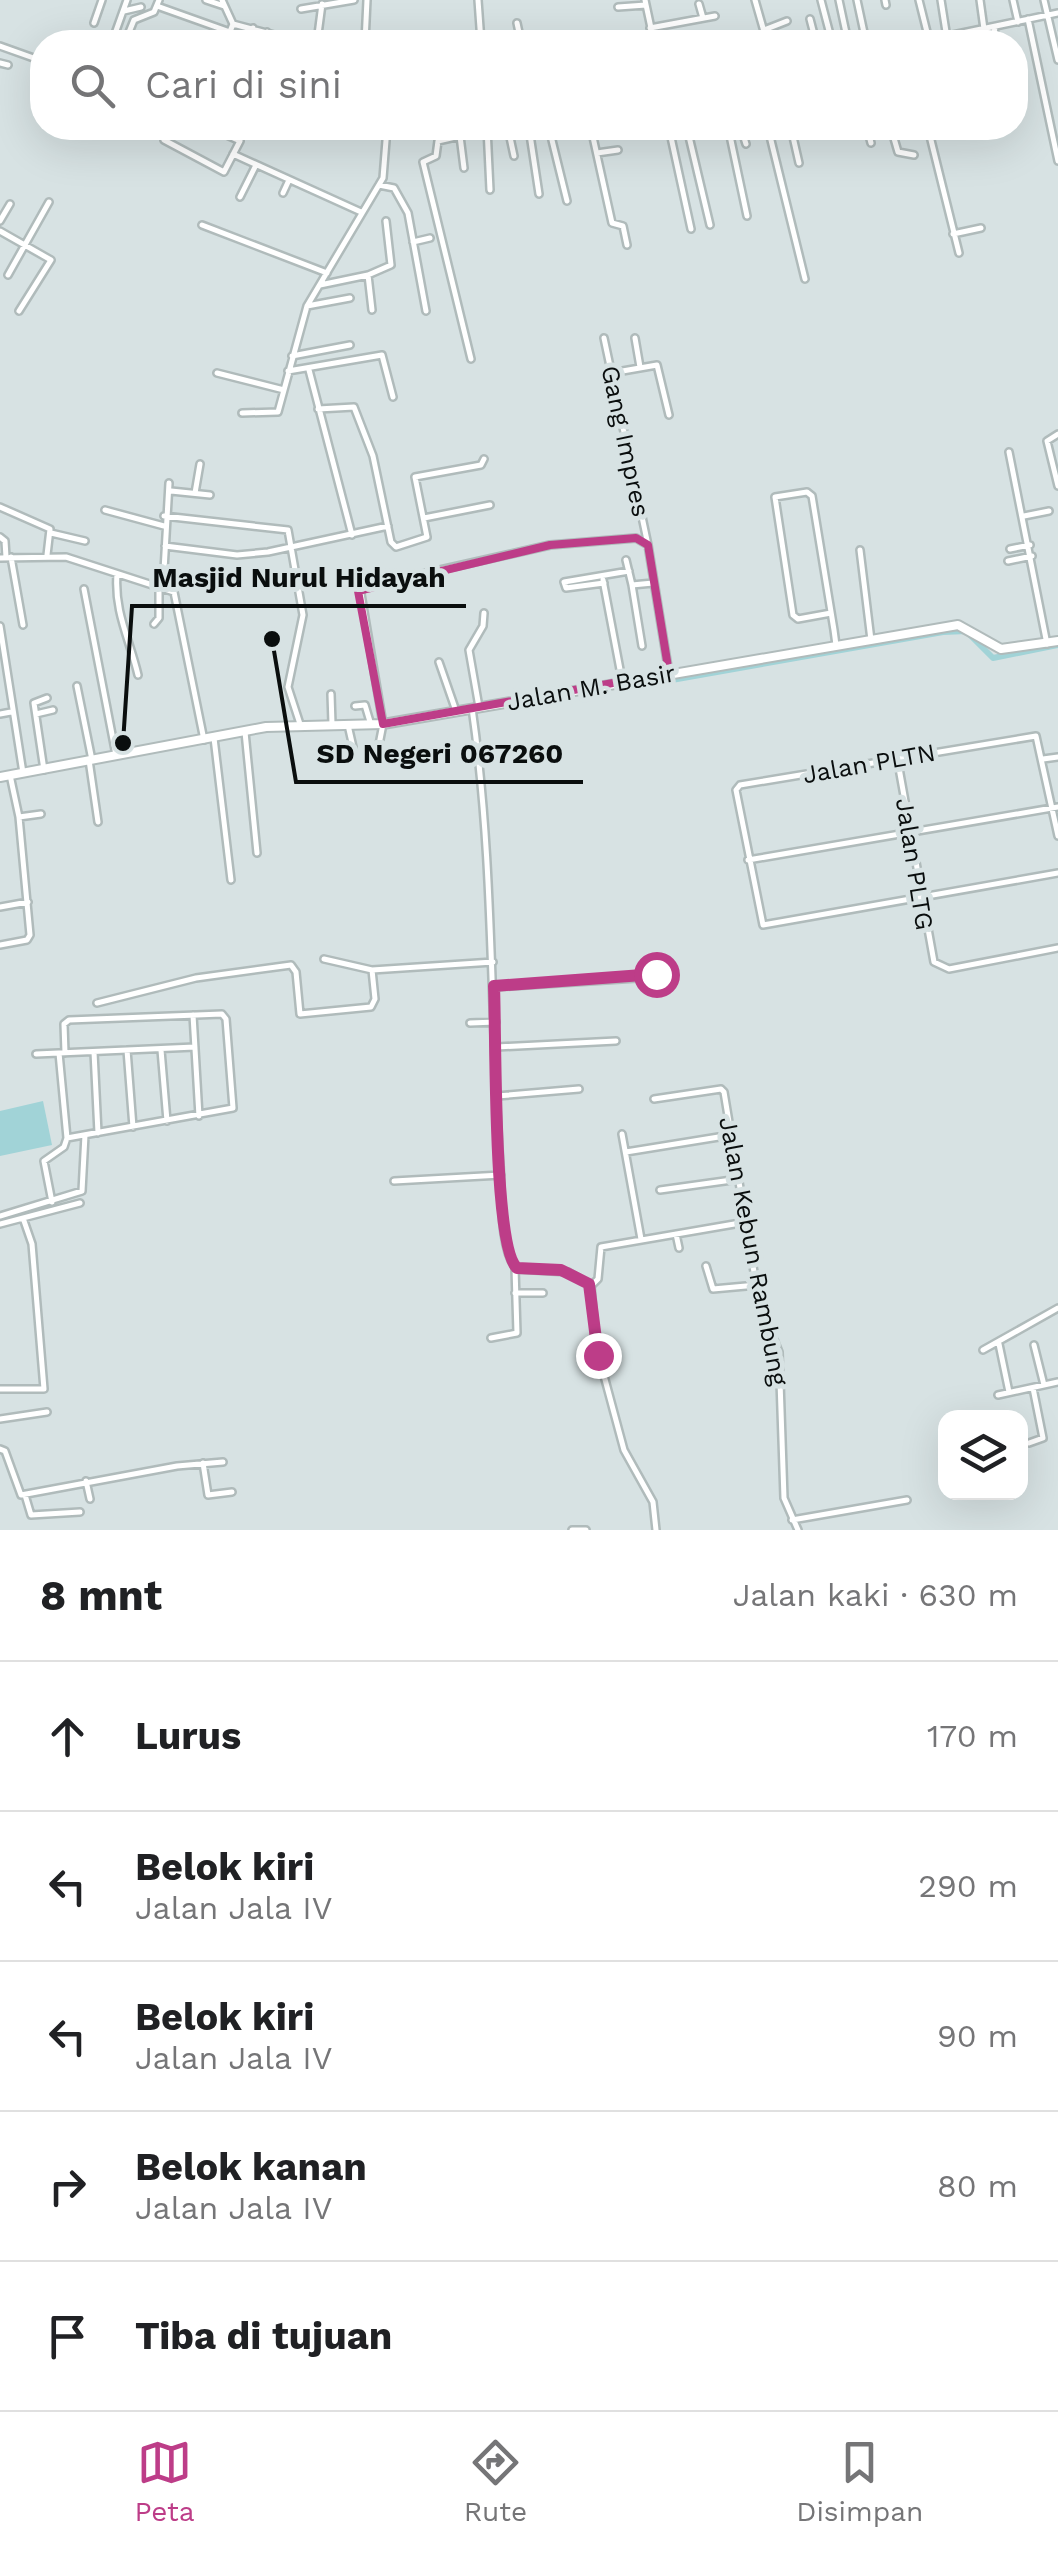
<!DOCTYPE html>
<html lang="id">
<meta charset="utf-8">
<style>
:root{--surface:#fff;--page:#f2f2f2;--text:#202124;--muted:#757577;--line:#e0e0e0;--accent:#bd3d88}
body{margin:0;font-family:"Work Sans",sans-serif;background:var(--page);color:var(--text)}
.controls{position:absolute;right:30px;bottom:30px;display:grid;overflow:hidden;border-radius:20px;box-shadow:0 10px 40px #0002}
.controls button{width:90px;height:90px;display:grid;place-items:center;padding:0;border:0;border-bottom:2px solid var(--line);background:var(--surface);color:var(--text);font:50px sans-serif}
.stop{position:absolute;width:30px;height:30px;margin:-22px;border:8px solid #bd3d88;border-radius:50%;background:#fff}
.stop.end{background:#bd3d88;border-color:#fff;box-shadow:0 2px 10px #0008}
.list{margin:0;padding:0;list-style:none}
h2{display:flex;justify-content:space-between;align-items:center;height:130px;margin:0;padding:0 40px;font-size:42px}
h2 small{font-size:32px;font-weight:400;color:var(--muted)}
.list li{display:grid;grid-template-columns:65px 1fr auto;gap:30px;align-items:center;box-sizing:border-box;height:150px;padding:0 40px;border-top:2px solid var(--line)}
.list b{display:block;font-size:38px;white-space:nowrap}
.list p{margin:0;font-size:32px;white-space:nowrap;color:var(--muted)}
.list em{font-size:32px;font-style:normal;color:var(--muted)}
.icon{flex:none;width:55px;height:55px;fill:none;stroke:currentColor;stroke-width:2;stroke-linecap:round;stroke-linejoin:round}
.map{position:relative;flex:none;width:1058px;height:1530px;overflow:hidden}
.search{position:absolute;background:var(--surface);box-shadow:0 10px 40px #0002;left:30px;right:30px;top:30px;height:110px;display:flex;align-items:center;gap:25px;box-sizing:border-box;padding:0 35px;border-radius:40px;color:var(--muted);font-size:38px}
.sheet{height:880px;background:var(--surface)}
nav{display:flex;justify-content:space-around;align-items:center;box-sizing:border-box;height:140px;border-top:2px solid var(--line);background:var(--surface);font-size:28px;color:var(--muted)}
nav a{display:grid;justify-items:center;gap:5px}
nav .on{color:var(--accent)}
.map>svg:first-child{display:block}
</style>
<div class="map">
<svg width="1058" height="1530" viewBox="0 0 1058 1530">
<rect width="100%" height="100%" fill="#d7e2e3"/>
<path fill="#a1d3d7" d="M43 1101 52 1145 0 1156V1111Z"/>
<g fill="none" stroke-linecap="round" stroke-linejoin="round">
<path stroke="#a1d3d7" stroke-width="6" d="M666 681 943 632 966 631 993 658 1058 645"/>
<defs>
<path id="minor" d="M206 0 224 6
M222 0 233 24 301 42
M478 0 481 42
M645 0 654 42
M755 0 767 42
M821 0 832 42
M839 0 848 42
M857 0 866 42
M885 0 886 5
M919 0 929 40
M941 0 947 38
M980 0 984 29
M1013 0 1018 22
M1044 0 1058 60
M699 4 703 18
M157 6 230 32
M618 7 646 5
M301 9 354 0
M124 11 141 7
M810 19 816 42
M1028 19 1058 161
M94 23 102 0
M517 23 521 42
M650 28 715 16
M764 30 787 21
M318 40 331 42
M112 42 127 0
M125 42 134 20 154 12 159 0
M226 42 233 24
M250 42 253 28
M264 42 267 32
M317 42 322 4
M365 42 367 0
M464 42 477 40
M583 42 589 38
M919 42 1058 13
M993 42 995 27
M0 46 42 61
M0 63 8 65
M459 128 464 168
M487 128 490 190
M508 128 514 156
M529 128 539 194
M549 128 567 201
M591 128 612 223 623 226 627 245
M610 128V129
M669 128 691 229
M687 128 710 225
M717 128 729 131 747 216
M741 128 746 144
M768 128 805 279
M791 128 799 163
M867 128 871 143
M891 128 898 152 914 155
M928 128 959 253
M460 136 438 141 436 156 423 162 471 359
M164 140 224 172 240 141 211 128
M597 153 618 150
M233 154 361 212
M379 185 394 188 408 213 426 311
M283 193 289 180
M240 197 256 165
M0 221 10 204
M202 225 327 273
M0 231 51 260 19 311
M953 234 981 228
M413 242 430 238
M8 275 49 202
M368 275 391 265 386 221
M320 285 368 275 372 310
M307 306 350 298
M604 338 648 545 669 673
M635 338 640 367
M292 356 350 345
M309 370 352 535
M288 371 382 355 393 397
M217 373 284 390
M611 373 657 365 669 415
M318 409 354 407 373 456 391 542 396 547 427 537 415 477 481 465 484 459
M242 413 278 412 307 306 383 178 387 128
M1058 434 1047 441 1058 486
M1009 452 1047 644
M171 491 210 495
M195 493 200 464
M0 507 50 529 47 555
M105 510 164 526
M164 516 288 530 303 615 288 687 300 724
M1024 516 1049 511
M424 518 490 505
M51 533 85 541
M0 537 5 541 6 557
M165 546 237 555 268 552 388 526
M1010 549 1030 545
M860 550 871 640
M11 557 23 625
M0 558 66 557 174 592 204 740
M626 560 632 585 653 583
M1008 561 1032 556
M117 574C114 612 130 640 138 675
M603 580 622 680
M604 583 566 588 564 582 629 571
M632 585 642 646
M163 588 169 483
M84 589 116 755
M831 613 798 619 793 615 775 497 807 492 812 496 834 630 836 645
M154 624 159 618V588
M0 626 23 773
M439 662 456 711
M77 686 92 760
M331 694 332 724
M355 706 365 705 371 725
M479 707 469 650 483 626 484 613
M472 708C494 860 490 1012 500 1165 502 1189 499 1253 517 1269L568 1272 591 1286 596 1346 624 1450 653 1502 656 1530
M0 714 11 712
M36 714 53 710
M245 732 257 853
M214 738 231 880
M346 749 353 747 348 725
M897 757 934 962 949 969 1058 948
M1043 759 1058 757
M89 760 98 822
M376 760 383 724 360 588 550 545 636 538 648 545
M44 770 34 703 47 698
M19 817 41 814
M1058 836 1036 736 740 785 736 790 763 925 1058 873
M748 860 1058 807
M0 907 28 902
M0 945 27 940 30 935 19 817 10 775
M324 959 372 970
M494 987 653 977 656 968
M97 1003 196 978 291 965 296 972 300 1014 371 1007 375 999 372 970 493 962
M193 1015 199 1116
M470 1023 496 1022
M497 1047 616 1041
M127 1050 133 1127
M161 1050 167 1121
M94 1052 98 1133
M65 1053 64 1024 69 1020 222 1014 226 1019 233 1108 67 1138
M36 1054 195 1047
M497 1096 579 1089
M654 1099 721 1089 724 1092 759 1302 779 1352 784 1498 798 1530
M622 1134 641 1239
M626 1152 731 1135
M394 1181 501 1175
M660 1190 739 1179
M52 1202 44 1161 64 1147 67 1138 59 1053
M0 1216 82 1191 85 1135
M0 1224 80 1203
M676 1234 679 1248
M706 1266 713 1289 757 1285
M591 1286 598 1279 601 1247 746 1222
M515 1293H543
M491 1338 517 1333 515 1268
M999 1344 1009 1392
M1034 1345 1044 1385
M983 1350 1058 1308
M0 1389H44L32 1244 23 1218
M998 1395 1058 1382
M0 1419 47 1412
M1029 1443 1043 1438 1033 1388
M0 1449 5 1451 21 1495 177 1466 223 1462
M203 1463 208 1495 232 1492
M86 1481 90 1499
M25 1495 31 1515 80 1512
M792 1520 907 1500
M572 1530H586"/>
<path id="secondary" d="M0 777 266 727 383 724 958 625 1001 649 1058 641"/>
</defs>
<use href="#minor" stroke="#b0bbbb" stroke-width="10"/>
<use href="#secondary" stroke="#b0bbbb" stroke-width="12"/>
<use href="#minor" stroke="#fff" stroke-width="5"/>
<use href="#secondary" stroke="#fff" stroke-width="8"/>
</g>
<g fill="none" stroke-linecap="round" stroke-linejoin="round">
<path stroke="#bd3d88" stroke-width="12" d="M598 1355 589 1284 561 1270 517 1268C493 1248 496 1030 494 986L656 974"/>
</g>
<path fill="none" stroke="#bd3d88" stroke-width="8" stroke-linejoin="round" d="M636 538 648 545 669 673 383 724 358 591 550 545Z"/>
<g text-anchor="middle" stroke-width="10" stroke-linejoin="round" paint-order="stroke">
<g font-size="25" fill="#0a0e0e" stroke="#d7e2e3">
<text transform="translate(626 441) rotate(78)" y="9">Gang Impres</text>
<text transform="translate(591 687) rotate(-10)" y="9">Jalan M. Basir</text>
<text transform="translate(869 763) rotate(-10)" y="9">Jalan PLTN</text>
<text transform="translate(915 864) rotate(81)" y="9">Jalan PLTG</text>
<text transform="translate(754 1251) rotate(79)" y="9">Jalan Kebun Rambung</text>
</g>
</g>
<path fill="none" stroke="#0a0e0e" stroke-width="4" d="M123 743L132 606H466M272 639L296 782H583"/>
<g fill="#0a0e0e" stroke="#d7e2e3" stroke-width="4">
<circle cx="123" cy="743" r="10"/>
<circle cx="272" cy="639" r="10"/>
</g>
<g font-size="28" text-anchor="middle" font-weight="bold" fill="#0a0e0e" stroke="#d7e2e3" stroke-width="10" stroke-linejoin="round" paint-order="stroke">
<text x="299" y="587">Masjid Nurul Hidayah</text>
<text x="440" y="763">SD Negeri 067260</text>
</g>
</svg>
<div class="controls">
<button><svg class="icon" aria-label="layers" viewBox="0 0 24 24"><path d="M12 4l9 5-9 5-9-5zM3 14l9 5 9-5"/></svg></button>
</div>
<div class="stop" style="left:656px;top:974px"></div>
<div class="stop end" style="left:598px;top:1355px"></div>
<div class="search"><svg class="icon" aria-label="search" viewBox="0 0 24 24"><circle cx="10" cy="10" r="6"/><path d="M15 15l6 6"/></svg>Cari di sini</div>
</div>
<section class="sheet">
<h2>8 mnt<small>Jalan kaki · 630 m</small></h2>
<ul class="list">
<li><svg class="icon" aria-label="ahead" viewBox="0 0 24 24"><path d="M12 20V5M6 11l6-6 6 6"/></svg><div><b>Lurus</b></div><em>170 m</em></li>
<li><svg class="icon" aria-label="left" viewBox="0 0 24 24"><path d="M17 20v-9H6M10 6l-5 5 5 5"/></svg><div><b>Belok kiri</b><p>Jalan Jala IV</p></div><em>290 m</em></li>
<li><svg class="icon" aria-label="left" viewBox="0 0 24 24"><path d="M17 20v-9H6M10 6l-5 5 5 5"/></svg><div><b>Belok kiri</b><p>Jalan Jala IV</p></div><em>90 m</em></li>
<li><svg class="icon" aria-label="right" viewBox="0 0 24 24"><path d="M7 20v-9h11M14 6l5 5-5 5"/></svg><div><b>Belok kanan</b><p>Jalan Jala IV</p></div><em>80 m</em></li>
<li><svg class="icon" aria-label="arrive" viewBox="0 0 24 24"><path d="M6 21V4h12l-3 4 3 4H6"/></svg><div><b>Tiba di tujuan</b></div></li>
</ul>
</section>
<nav>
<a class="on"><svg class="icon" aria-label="map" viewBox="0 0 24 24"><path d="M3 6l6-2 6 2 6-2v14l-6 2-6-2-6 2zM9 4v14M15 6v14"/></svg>Peta</a>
<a><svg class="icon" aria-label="directions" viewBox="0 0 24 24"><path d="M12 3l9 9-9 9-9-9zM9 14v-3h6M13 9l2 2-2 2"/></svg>Rute</a>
<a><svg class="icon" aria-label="saved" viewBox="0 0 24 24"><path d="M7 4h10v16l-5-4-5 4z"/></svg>Disimpan</a>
</nav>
